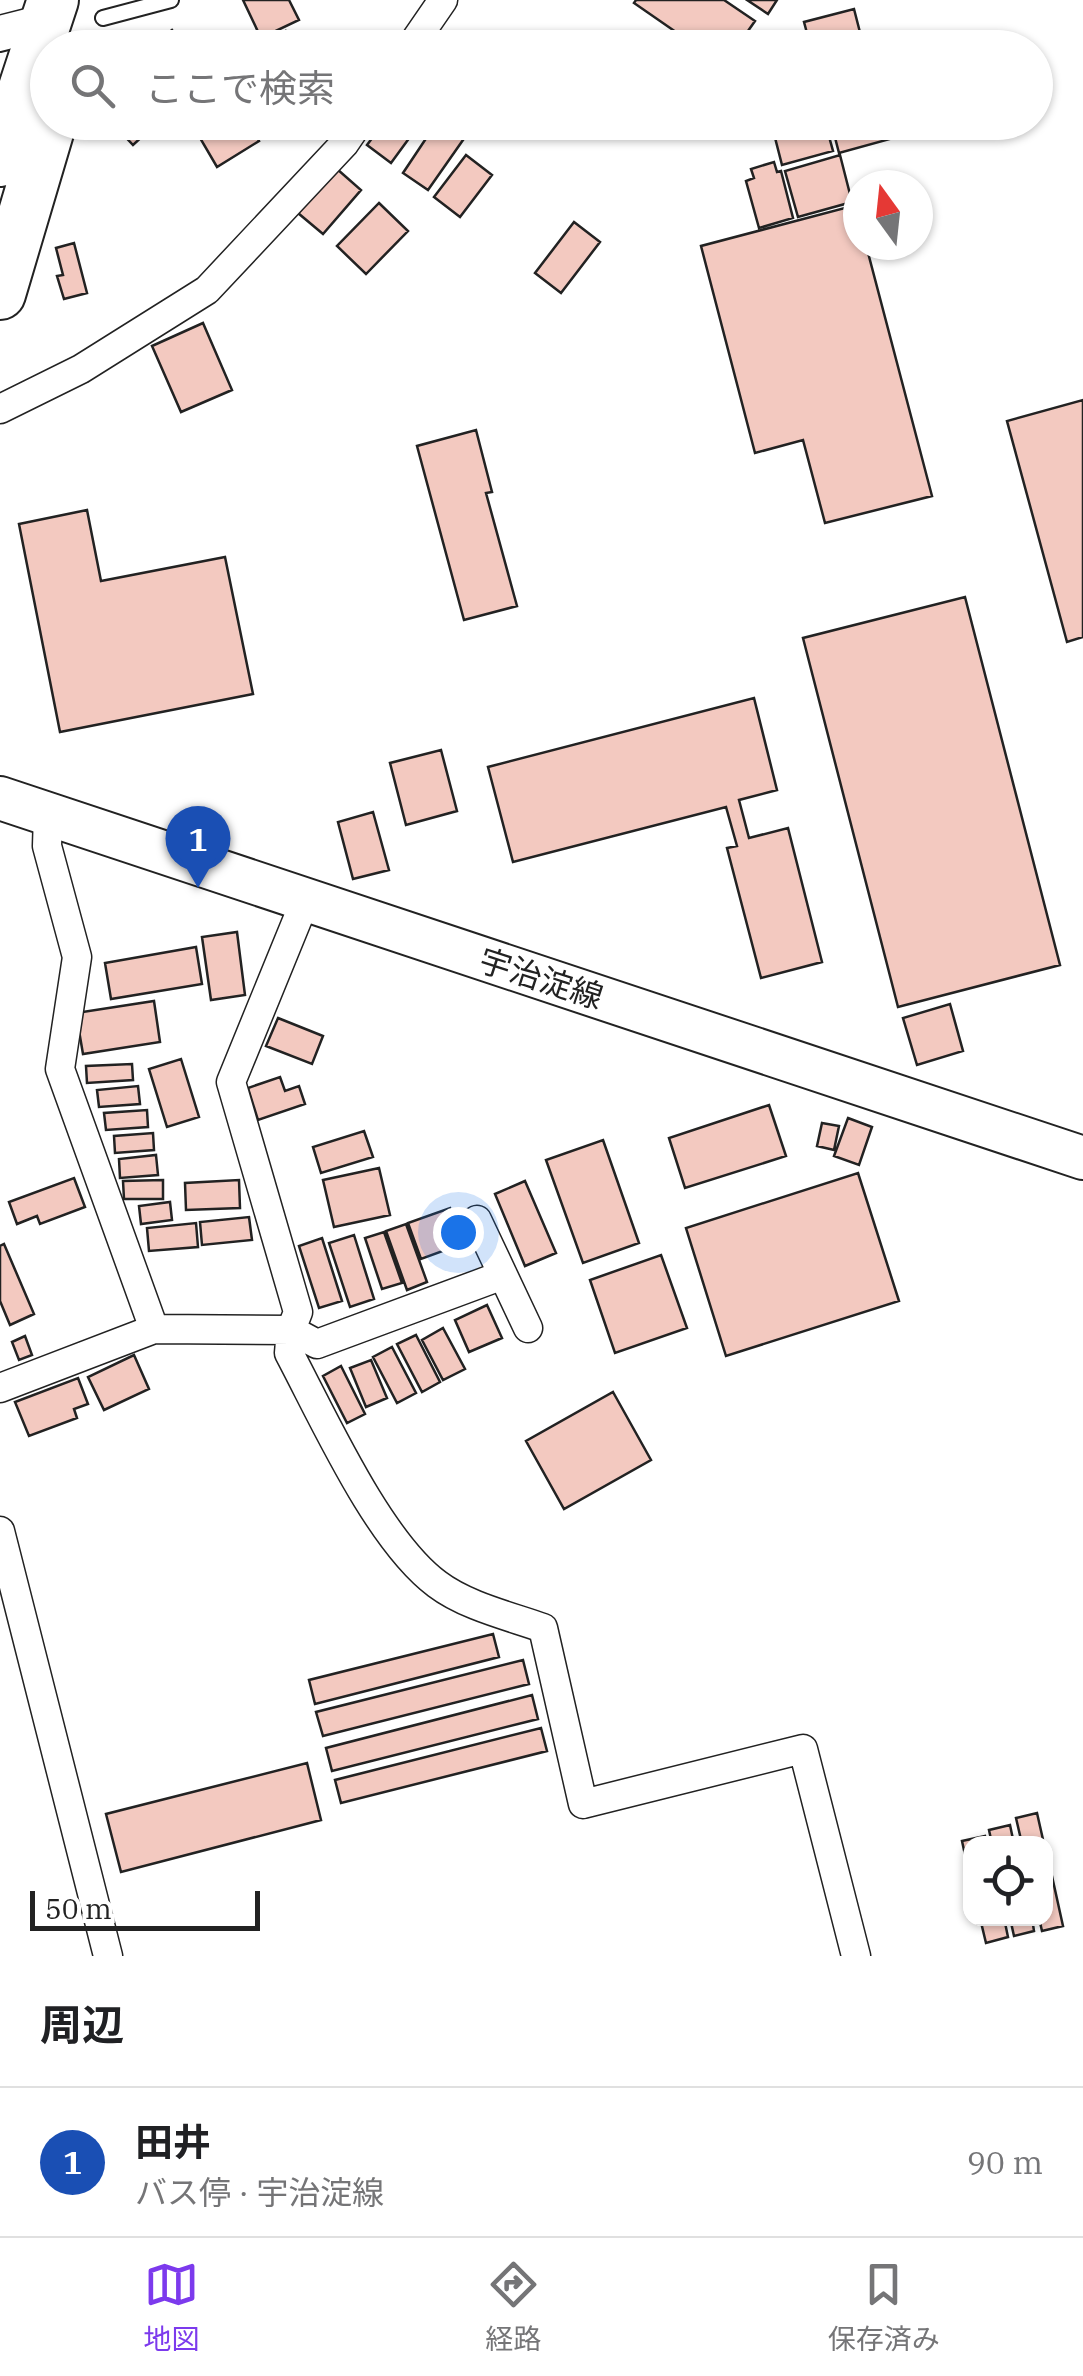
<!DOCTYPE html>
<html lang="ja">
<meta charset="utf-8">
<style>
:root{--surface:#fff;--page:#f2f2f2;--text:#202124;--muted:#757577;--line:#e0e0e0;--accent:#7c3aed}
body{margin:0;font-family:"IBM Plex Serif","Noto Sans JP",serif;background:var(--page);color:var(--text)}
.controls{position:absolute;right:30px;bottom:30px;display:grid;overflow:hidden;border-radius:20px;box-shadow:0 2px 8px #0004}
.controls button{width:90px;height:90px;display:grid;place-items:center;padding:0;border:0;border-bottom:2px solid var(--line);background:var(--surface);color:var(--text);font:50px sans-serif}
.compass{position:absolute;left:843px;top:170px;width:90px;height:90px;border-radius:50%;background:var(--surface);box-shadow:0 2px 8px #0004;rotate:345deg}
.scale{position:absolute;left:30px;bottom:25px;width:230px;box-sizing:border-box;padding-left:10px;border:5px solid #222;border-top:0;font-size:28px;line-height:35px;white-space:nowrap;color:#222;-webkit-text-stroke:8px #fff;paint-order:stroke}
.you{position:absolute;left:458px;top:1232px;width:35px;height:35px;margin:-25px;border:8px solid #fff;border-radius:50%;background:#1a73e8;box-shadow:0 0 0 15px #1a73e833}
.badge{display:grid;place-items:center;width:65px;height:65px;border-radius:50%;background:var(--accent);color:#fff;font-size:32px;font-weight:700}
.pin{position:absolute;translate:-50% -82px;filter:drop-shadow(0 2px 5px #0008)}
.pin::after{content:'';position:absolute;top:52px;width:35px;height:30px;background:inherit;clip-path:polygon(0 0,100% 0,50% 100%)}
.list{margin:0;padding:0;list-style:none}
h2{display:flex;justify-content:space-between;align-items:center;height:130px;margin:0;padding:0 40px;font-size:42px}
h2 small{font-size:32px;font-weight:400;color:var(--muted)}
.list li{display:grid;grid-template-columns:65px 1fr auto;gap:30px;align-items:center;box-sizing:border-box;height:150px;padding:0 40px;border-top:2px solid var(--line)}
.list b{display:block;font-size:38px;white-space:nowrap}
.list p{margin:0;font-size:32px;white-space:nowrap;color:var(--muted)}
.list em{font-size:32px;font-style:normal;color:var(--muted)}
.icon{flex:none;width:55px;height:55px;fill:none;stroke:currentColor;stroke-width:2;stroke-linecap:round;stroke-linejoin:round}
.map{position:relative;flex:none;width:1083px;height:1956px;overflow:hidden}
.search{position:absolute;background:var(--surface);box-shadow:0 2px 8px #0004;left:30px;right:30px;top:30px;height:110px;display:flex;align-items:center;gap:25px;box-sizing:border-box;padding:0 35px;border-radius:55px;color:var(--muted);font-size:38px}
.sheet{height:280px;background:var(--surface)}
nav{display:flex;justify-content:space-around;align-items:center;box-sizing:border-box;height:140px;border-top:2px solid var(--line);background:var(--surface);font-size:28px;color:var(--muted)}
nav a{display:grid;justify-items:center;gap:5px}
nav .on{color:var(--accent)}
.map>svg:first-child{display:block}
</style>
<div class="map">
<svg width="1083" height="1956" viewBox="0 0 1083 1956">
<rect width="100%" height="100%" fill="#fff"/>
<path fill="#f3c9c0" stroke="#222" stroke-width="2.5" d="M243 0H289L299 20 261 38Z
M636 0H724L755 21 736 48H699L634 3Z
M747 0H777L768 14Z
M854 9 864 48H811L804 22Z
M172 30 186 48H148Z
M286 31 310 48H274Z
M358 34 368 48H338Z
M130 122H158L133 145 120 131Z
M199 122H248L259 141 217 167 193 126Z
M384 122H421L391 163 367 145Z
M437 122 463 140 428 190 403 173Z
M771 122H825L833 151 782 165Z
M831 122H885L890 139 839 153Z
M466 155 492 175 460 217 434 197Z
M840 155 852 202 798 217 785 171Z
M774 162 777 172 781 171 793 218 759 228 746 181 754 178 751 169Z
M337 169 361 190 323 234 298 213Z
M379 203 408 231 366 274 337 246Z
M856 205 858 245H866L932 496 825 523 803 440 755 453 701 246Z
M574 222 600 242 561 293 535 273Z
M74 243 87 293 64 299 57 276 63 275 56 248Z
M203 323 232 390 181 412 152 346Z
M1083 400V637L1067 642 1007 421Z
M476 430 492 492 486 493 517 606 464 620 417 446Z
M87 510 101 581 225 557 253 694 60 732 19 524Z
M965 597 1060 965 898 1007 803 638Z
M754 698 777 790 739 800 749 838 788 828 822 962 761 978 727 848 737 846 726 807 513 862 488 767Z
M441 750 457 811 406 825 390 763Z
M373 812 389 870 353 879 338 822Z
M237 932 245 995 211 1000 202 937Z
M196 947 202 984 111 999 105 963Z
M154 1001 160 1042 83 1054 76 1013Z
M950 1004 963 1051 917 1065 903 1018Z
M278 1018 323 1036 312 1064 266 1046Z
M181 1059 199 1117 167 1127 149 1069Z
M132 1064 133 1080 87 1083 86 1066Z
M280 1077 285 1091 299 1086 305 1104 258 1120 248 1088Z
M138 1086 140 1104 99 1107 97 1090Z
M769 1105 786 1156 685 1188 669 1138Z
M147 1110 148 1127 106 1130 104 1113Z
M848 1118 872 1127 859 1165 834 1156Z
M822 1123 839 1126 834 1150 817 1146Z
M364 1131 373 1157 321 1173 313 1147Z
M153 1133 154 1150 115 1153 114 1136Z
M603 1140 639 1243 583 1263 546 1160Z
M156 1155 158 1175 120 1178 119 1159Z
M379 1168 390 1215 334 1227 323 1180Z
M858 1173 899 1301 726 1356 686 1228Z
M74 1178 85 1207 40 1224 37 1216 17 1224 9 1202Z
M163 1180V1199H124L123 1181Z
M239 1180 240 1208 186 1210 185 1183Z
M525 1181 556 1253 525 1266 495 1194Z
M170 1202 172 1220 141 1224 139 1206Z
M450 1208 462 1244 421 1259 408 1223Z
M249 1217 252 1240 202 1245 200 1222Z
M196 1223 198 1247 149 1251 147 1228Z
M406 1224 427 1282 407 1290 386 1231Z
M384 1232 402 1283 382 1289 365 1238Z
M354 1235 374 1299 350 1307 329 1243Z
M322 1238 342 1301 319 1308 299 1246Z
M4 1244 34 1314 10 1325 0 1301V1246Z
M661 1255 687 1328 615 1353 590 1280Z
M487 1305 502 1338 469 1352 455 1320Z
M443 1328 465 1369 443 1380 422 1340Z
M416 1335 440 1382 422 1392 397 1344Z
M25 1336 32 1355 19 1360 12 1342Z
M392 1347 416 1393 397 1403 373 1357Z
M134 1355 149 1389 104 1410 88 1377Z
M371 1360 387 1398 366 1407 350 1368Z
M341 1366 365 1414 347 1423 323 1376Z
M78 1378 88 1404 74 1409 77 1418 29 1436 15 1402Z
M613 1392 651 1460 564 1509 526 1441Z
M493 1634 499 1657 315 1704 309 1680Z
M523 1660 529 1684 323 1736 316 1712Z
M532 1695 538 1719 332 1771 326 1748Z
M541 1728 547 1751 341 1803 335 1780Z
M307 1763 321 1820 121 1872 106 1814Z
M1037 1813 1044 1844H1022L1016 1818Z
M1010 1825 1014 1844H992L989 1830Z
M985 1836 987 1844H970V1878L962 1841Z
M1046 1849 1063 1926 1042 1931 1039 1918H1046Z
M980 1918H1004L1008 1937 986 1943Z
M1010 1918H1032L1034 1931 1014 1936Z"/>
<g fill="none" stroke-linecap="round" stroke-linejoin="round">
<defs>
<path id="lane" d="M103 18 171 0
M0 44 8 42"/>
<path id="street" d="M0 30 47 18
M410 48 443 0
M0 409 81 369 207 290 344 144 359 122
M48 815 47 846 77 957 60 1069 154 1329 291 1330 317 1344 503 1275
M305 901 231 1082 298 1312 291 1330 289 1353C324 1419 378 1540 437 1584 466 1606 509 1616 543 1628L583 1804 803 1749 856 1956
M477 1220 528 1328
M0 1388 154 1329
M0 1531 108 1956"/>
<path id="primary" d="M0 798 1083 1158"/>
<path id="highway" d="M0 161 53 0
M0 294 51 122"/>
</defs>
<use href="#lane" stroke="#222" stroke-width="18"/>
<use href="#street" stroke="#222" stroke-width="31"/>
<use href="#primary" stroke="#222" stroke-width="46"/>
<use href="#highway" stroke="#222" stroke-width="54"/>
<use href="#lane" stroke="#fff" stroke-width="14"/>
<use href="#street" stroke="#fff" stroke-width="28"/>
<use href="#primary" stroke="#fff" stroke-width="42"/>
<use href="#highway" stroke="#fff" stroke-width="50"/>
</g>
<g text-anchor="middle" stroke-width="8" stroke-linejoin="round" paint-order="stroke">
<g font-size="32" fill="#222" stroke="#fff">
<text transform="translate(541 979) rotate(18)" y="11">宇治淀線</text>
</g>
</g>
</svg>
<div class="controls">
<button><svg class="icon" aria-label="locate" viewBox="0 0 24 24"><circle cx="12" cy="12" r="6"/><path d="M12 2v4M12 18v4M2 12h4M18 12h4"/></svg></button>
</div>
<svg class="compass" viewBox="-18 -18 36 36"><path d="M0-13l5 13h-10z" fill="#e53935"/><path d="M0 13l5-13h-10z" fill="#757577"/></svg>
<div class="scale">50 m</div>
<div class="you"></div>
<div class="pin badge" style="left:198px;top:888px;background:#1a4fb4">1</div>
<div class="search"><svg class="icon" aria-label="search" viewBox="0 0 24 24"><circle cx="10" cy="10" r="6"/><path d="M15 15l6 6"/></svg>ここで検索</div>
</div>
<section class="sheet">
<h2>周辺<small></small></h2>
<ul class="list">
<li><span class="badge" style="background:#1a4fb4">1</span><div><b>田井</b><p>バス停 · 宇治淀線</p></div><em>90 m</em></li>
</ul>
</section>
<nav>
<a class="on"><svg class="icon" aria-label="map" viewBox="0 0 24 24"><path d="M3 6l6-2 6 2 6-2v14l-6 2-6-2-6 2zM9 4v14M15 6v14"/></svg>地図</a>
<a><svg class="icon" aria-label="directions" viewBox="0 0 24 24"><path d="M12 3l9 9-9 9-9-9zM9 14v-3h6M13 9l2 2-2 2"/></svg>経路</a>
<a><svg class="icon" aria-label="saved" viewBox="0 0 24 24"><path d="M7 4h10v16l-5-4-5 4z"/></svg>保存済み</a>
</nav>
